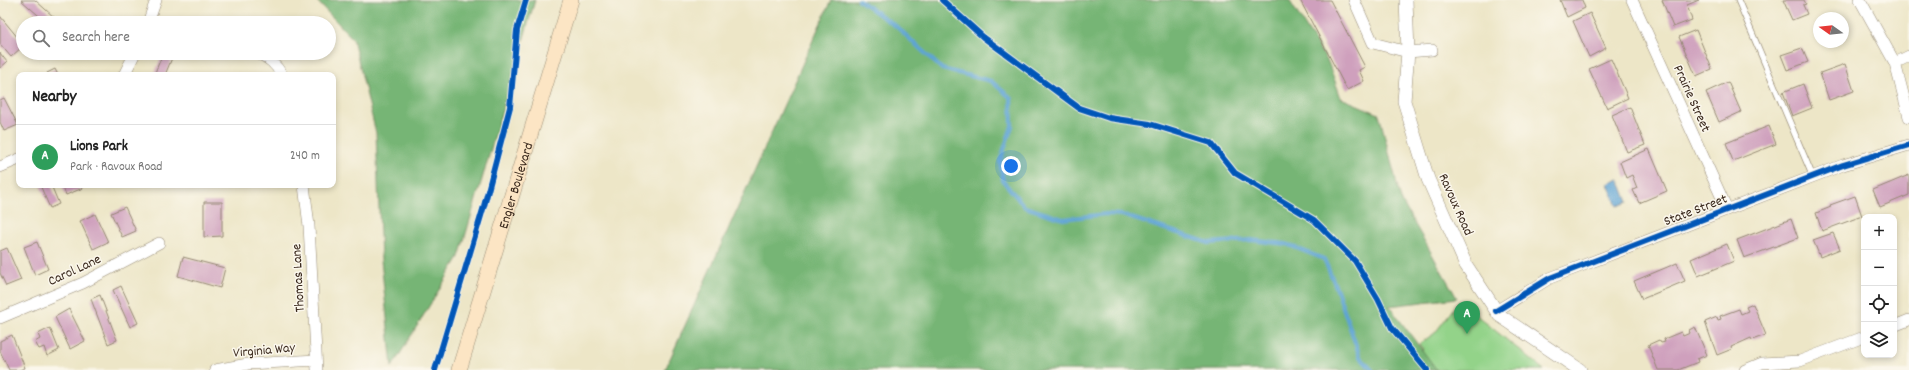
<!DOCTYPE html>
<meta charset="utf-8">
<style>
:root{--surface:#fff;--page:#f2f2f2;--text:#222;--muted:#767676;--line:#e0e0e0;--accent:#2563eb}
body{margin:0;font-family:Dekko,sans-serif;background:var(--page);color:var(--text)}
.controls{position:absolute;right:12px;bottom:12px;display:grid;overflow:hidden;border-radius:8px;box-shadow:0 2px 6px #0003}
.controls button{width:36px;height:36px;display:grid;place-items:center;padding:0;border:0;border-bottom:1px solid var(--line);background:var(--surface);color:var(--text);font:20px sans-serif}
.compass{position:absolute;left:1813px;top:12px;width:36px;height:36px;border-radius:50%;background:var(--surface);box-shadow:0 2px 6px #0003;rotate:285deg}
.you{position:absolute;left:1011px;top:166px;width:14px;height:14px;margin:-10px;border:3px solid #fff;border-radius:50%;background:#1a73e8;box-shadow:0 0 0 6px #1a73e833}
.badge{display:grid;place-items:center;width:26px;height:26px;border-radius:50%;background:var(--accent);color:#fff;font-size:13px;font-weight:700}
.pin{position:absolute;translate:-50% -33px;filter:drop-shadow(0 1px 2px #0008)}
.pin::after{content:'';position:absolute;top:21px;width:14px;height:12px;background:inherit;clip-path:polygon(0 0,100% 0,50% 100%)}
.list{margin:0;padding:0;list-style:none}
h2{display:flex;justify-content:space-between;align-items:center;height:52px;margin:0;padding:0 16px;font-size:17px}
h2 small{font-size:13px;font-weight:400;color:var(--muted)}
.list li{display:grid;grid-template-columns:26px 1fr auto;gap:12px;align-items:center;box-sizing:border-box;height:64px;padding:0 16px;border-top:1px solid var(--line)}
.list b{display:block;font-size:15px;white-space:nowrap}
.list p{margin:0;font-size:13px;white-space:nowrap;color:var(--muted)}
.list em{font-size:13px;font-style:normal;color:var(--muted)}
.icon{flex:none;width:22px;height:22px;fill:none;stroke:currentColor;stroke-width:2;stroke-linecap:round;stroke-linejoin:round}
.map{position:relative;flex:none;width:1909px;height:370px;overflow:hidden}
.search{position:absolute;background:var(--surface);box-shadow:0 2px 6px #0003;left:16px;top:16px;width:320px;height:44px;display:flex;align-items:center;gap:10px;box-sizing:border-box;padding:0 14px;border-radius:22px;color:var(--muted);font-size:15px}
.panel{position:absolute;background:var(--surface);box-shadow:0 2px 6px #0003;left:16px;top:72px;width:320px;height:116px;border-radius:8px}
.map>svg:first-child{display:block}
</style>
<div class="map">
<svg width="1909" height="370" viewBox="0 0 1909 370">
<rect width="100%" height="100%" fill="#fbf7ec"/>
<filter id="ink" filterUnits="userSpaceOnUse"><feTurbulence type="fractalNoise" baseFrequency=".025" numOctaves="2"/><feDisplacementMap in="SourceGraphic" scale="8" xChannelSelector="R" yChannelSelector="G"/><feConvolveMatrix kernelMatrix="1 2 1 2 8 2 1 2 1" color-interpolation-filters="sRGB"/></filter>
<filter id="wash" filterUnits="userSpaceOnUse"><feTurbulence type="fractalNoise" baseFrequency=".012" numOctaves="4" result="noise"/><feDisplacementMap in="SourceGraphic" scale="16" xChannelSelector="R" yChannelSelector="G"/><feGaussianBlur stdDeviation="0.9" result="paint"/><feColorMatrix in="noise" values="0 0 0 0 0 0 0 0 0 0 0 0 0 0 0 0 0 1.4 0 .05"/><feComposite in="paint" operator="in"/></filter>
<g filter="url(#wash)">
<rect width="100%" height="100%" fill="#ede6c7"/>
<path fill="#93d389" stroke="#677e54" d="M1459 301 1539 366 1544 370H1408L1423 349 1419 344 1435 333Z"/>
<path fill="#76b575" stroke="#58704a" d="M316 0H535L459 257 392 367 381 260 376 133 353 39Z
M831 0H1289L1328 62 1341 98 1379 114 1401 200 1457 298 1389 306 1437 370H665Z"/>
<path fill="#5ea4d4" stroke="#4c6779" d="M1619 179 1628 202 1617 206 1608 184Z"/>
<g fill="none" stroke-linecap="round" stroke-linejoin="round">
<path stroke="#5ea4d4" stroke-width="4" d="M859 0 897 27 942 69 991 81 1011 98 1012 126 1000 161 1003 181 1025 207 1063 219 1106 214 1122 215 1209 243 1251 240 1286 244 1324 259 1336 287 1360 357 1372 370"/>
</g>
<g id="blocks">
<path fill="#cfa0bd" d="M21 0H35L55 18 52 23H47Z
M1300 0H1330L1365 67 1359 70 1364 81 1347 90Z
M1560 0H1582L1585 8 1567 17Z
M1662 0H1699L1687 5 1692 20 1673 27Z
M1783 0H1804L1806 4 1803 5 1807 14 1792 20Z
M1590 13 1606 48 1589 57 1573 21Z
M0 16 23 44V46L11 57 0 44Z
M1696 30 1712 69 1696 76 1679 37Z
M1802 48 1808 62 1787 70 1781 55Z
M0 53 7 62 0 68Z
M163 53H174L165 75H154Z
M1611 59 1628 98 1607 108 1589 69Z
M1845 64 1854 91 1829 100 1820 73Z
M55 69 58 75H48L47 73Z
M1728 82 1741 112 1719 122 1706 92Z
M1803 84 1812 108 1792 116 1783 92Z
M4 98 18 125 4 131 0 122V100Z
M1630 107 1645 145 1627 152 1612 115Z
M1769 126 1776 144 1733 161 1726 143Z
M1649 149 1667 191 1639 203 1633 190 1637 188 1632 175 1626 178 1620 162Z
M1909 175V195L1880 207 1873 190Z
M40 185H51L59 204 50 208Z
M62 185H81L83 188 66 195Z
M1855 196 1862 216 1822 231 1816 213 1831 207 1830 205Z
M204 202H222V236L204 237Z
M125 207 136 231 122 237 111 213Z
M95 214 108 242 93 249 80 221Z
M1791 219 1798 238 1744 258 1737 240Z
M1833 233 1840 249 1820 257 1813 240Z
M37 242 48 269 35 275 24 247Z
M1727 244 1734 261 1698 276 1691 259Z
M7 248 21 280 6 286 0 273V251Z
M183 257 225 268 220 288 178 276Z
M1677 263 1685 281 1642 299 1634 281Z
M121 286 138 323 130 327 113 290Z
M100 295 117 340 108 344 91 299Z
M1753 304 1766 335 1752 340 1751 338 1731 347 1732 349 1717 355 1705 322 1717 317 1718 320 1721 319 1720 316 1739 309 1741 314 1748 311 1746 307Z
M69 309 85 341 70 349 55 317Z
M1695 327 1707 355 1697 359 1698 362 1678 370H1658L1648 345 1659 340 1661 343 1665 342 1664 339 1681 332 1683 336 1690 333 1689 330Z
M50 328 59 350 47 356 44 347 39 349 35 342 40 339 38 334Z
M12 335 25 368 19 370H9L0 351V341Z"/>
</g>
</g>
<g filter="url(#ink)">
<use href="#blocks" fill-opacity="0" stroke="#948872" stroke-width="1"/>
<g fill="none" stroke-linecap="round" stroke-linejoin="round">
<defs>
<path id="service" d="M1738 0 1813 177"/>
<path id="minor" d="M1354 0 1373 43 1408 52 1432 50
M1632 0 1727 209
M1860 0 1895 63 1909 117
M148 23 156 0
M257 53C269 58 276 64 282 75
M1895 63 1909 56
M124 75 135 53
M0 167 19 159
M304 185 309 226 317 370
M1496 311 1550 278 1843 165 1909 145
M0 318 83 283 159 243
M1894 326 1909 320
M215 370 248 364 316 360
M1745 370 1762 363 1800 361 1864 337"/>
<path id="tertiary" d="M1406 0 1408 52 1404 101 1428 179 1466 265 1499 315 1580 370"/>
<g id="secondary">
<path id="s1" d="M459 370 571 0"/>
</g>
</defs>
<use href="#service" stroke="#948872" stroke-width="7"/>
<use href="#minor" stroke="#948872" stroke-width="12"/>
<use href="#tertiary" stroke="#948872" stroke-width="14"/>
<use href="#secondary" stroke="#948872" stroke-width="16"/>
<use href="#service" stroke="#fff" stroke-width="5.5"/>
<use href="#minor" stroke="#fff" stroke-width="11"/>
<use href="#tertiary" stroke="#fff" stroke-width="13"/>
<use href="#secondary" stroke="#fce5c4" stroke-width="15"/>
<defs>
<path id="cycleway" d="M942 0 983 37 1079 108 1109 118 1150 124 1211 143 1235 173 1314 220 1355 261 1378 299 1392 328 1427 370
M1496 311 1550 278 1843 165 1909 145
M435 370 484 206 510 107 517 30 526 0"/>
</defs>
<use href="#cycleway" stroke="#fbf7ec" stroke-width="8"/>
<use href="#cycleway" stroke="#0057b8" stroke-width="6"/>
</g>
</g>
<g text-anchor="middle" stroke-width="3" stroke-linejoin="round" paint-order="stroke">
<g font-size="14" fill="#3b2a1e" stroke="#fbf7ec">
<text transform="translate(1693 98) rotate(66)" y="5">Prairie Street</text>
<text dy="5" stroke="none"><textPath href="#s1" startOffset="193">Engler Boulevard</textPath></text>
<text transform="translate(1457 204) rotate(66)" y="5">Ravoux Road</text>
<text transform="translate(1695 209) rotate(-21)" y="5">State Street</text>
<text transform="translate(74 269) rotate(-25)" y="5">Carol Lane</text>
<text transform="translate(297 278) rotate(-93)" y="5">Thomas Lane</text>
<text transform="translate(264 349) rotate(-5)" y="5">Virginia Way</text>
</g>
</g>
</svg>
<div class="controls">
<button>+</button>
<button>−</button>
<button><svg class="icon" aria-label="locate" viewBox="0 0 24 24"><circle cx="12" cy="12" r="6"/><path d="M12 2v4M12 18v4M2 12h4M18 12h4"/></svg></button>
<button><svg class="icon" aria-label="layers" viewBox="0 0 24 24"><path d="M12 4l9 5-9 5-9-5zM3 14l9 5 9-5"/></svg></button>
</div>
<svg class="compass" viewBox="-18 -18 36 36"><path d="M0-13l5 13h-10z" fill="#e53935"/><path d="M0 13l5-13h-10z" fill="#767676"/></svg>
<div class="you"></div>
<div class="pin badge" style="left:1467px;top:334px;background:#2e9e5b">A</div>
<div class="search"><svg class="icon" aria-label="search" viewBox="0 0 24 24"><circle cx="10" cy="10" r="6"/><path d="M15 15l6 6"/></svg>Search here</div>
<section class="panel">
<h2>Nearby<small></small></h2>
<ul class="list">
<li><span class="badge" style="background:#2e9e5b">A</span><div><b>Lions Park</b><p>Park · Ravoux Road</p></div><em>240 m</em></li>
</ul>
</section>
</div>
